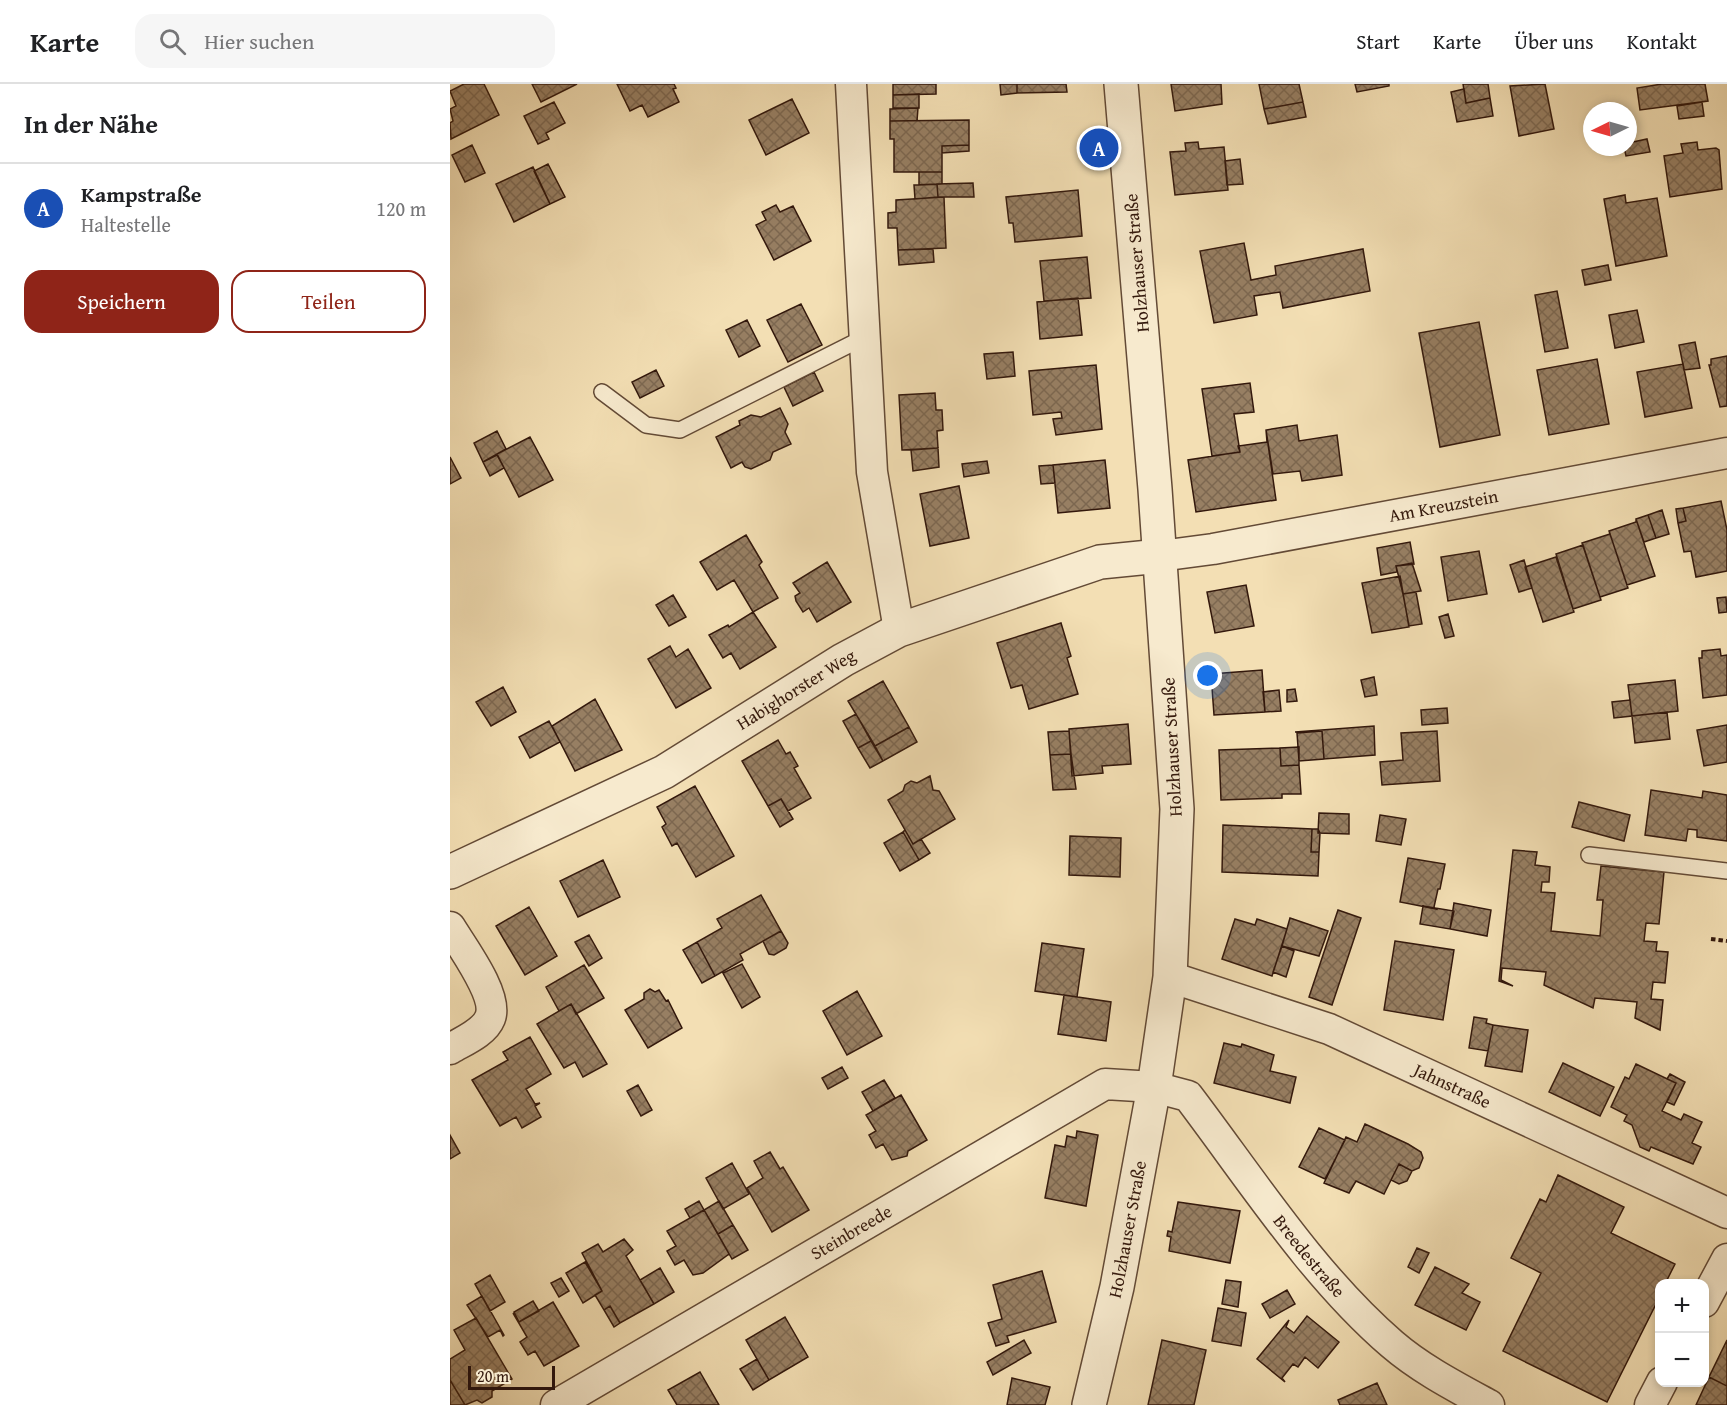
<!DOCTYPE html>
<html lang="de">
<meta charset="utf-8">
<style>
:root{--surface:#fff;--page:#f6f6f6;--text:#202124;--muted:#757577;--line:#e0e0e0;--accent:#8f2418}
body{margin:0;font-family:"Gentium Book Plus",serif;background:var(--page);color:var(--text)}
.controls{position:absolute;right:18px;bottom:18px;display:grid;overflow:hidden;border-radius:12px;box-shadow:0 3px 9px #0003}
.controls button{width:54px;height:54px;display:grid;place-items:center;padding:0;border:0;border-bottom:2px solid var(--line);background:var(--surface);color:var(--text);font:30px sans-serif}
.compass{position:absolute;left:1133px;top:18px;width:54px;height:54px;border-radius:50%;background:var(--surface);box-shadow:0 3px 9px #0003;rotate:265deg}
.scale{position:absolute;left:18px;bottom:15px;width:87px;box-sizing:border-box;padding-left:6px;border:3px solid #33180c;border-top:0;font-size:16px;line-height:21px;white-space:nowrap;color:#33180c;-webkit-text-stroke:4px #f7eace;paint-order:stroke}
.you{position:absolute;left:758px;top:592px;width:21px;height:21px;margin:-15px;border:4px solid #fff;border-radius:50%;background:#1a73e8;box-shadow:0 0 0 9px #1a73e833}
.badge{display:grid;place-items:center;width:39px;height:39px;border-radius:50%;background:var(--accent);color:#fff;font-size:20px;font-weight:700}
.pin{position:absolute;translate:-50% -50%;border:3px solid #fff;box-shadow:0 2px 6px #0006}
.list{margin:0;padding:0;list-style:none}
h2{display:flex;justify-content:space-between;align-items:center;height:78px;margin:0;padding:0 24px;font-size:26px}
h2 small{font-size:20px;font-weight:400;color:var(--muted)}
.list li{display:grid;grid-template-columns:39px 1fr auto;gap:18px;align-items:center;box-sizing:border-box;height:90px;padding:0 24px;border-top:2px solid var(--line)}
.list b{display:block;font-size:22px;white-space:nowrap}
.list p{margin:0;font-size:20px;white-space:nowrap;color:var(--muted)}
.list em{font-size:20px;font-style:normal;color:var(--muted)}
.actions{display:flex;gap:12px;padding:18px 24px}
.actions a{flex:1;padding:14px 0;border:2px solid var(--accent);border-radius:18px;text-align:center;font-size:21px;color:var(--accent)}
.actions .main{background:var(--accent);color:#fff}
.icon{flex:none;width:33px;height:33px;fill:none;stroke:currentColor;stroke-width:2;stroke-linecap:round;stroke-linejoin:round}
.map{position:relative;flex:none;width:1277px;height:1321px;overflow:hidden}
header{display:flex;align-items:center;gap:36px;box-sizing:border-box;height:84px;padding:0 30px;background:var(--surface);border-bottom:2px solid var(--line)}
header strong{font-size:28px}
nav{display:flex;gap:33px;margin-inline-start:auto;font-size:21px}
.search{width:420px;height:54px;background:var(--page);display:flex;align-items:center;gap:15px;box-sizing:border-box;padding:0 21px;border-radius:18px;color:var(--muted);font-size:22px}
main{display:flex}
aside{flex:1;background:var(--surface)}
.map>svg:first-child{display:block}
</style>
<header>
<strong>Karte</strong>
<div class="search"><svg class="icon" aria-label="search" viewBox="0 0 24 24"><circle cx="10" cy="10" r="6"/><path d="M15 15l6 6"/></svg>Hier suchen</div>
<nav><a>Start</a><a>Karte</a><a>Über uns</a><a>Kontakt</a></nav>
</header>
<main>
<aside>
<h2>In der Nähe<small></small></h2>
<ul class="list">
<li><span class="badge" style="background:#1a4fb4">A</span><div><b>Kampstraße</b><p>Haltestelle</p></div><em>120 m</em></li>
</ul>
<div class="actions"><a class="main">Speichern</a><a>Teilen</a></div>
</aside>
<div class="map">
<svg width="1277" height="1321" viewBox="0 0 1277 1321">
<defs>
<pattern id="building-cross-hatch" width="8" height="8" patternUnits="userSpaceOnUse" patternTransform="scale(1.5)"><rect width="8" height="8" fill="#977f63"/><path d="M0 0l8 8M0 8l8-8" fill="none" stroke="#7c6750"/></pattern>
</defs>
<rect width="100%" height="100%" fill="#f3dfb4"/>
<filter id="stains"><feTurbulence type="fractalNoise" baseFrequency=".00333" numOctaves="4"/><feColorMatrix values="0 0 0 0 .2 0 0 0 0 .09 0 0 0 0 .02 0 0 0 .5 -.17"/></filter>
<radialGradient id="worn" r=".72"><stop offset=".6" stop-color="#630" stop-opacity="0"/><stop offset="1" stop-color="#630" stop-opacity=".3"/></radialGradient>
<path fill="url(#building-cross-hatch)" stroke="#33180c" stroke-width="1.5" d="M14 0H34L49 31 1 55 0 39 3 37 0 25 6 22 0 7Z
M82 0H127L91 18Z
M167 0H224L226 4 223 5 229 18 198 33 192 21 180 27Z
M443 0H486V10L443 11Z
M550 0H567V9L551 11Z
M567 0H616L617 8 567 9Z
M721 0H771L772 20 725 27Z
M809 0H849L853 18 814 25Z
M905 0H939V2L907 8Z
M1013 0H1038L1040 14 1016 19Z
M1095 0 1104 45 1069 52 1060 2Z
M1212 0H1255L1258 17 1190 26 1187 4Z
M1014 5 1016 19 1040 14 1043 32 1007 38 1001 8Z
M469 10V24H443V11Z
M342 15 359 49 316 71 299 36Z
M104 18 115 39 96 49 99 55 88 60 74 32Z
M853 18 856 33 818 40 814 25Z
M1252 18 1254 32 1229 35 1227 22Z
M468 24 467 37H440V25Z
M519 36V61L492 62V88H444V55H440V37Z
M1197 55 1200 68 1176 72 1174 63H1178V59Z
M748 58 749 65 774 63 778 106 725 111 720 68 736 67 735 59Z
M1247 58 1248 66 1266 64 1269 66 1272 105 1220 113 1214 72 1233 69 1231 60Z
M22 61 35 89 15 98 2 71Z
M519 61V67L492 69V62Z
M790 75 793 100 777 101 775 77Z
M98 80 115 113 100 120 84 87Z
M83 83 100 120 64 138 46 100Z
M469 88H492V100L469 101Z
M523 99 524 113H488L487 100Z
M487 100 488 113 465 115 464 101Z
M628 106 632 152 565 158 563 139H559L556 113Z
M1175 111 1176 119 1207 114 1217 172 1166 182 1154 115Z
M494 113 496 164 448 166 447 144H438V129L446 128V116Z
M326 121 330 128 343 122 361 157 324 176 306 141 316 136 312 128Z
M794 159 801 196 826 191 825 182 913 165 920 207 833 224 830 208 804 212 807 231 764 239 750 167Z
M483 165 484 178 449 181 448 166Z
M637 173 641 214 594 217 590 177Z
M1158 181 1161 196 1135 201 1132 186Z
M1107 207 1118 264 1095 268 1085 211Z
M628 214 632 251 590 255 587 218Z
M351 220 372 261 338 278 317 236Z
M1187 226 1194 258 1165 264 1159 231Z
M297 236 310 262 289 273 276 246Z
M1029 238 1050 351 990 363 969 249Z
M1245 258 1250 284 1234 286 1229 261Z
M563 268 565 292 537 295 534 270Z
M1277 272V322L1270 323 1259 281H1261V275Z
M1147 275 1159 340 1099 351 1087 286Z
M1233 280 1242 324 1195 333 1187 288Z
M646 281 652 345 606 351 603 335 612 334 611 328 583 331 579 287Z
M206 286 214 302 190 314 182 298Z
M364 288 373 307 343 322 334 303Z
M800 299 804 328 784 330 790 368 762 372 752 305Z
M485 309 486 326H492L493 346 487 347 488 364 452 366 449 311Z
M330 324 338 340 335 348 341 360 323 368 320 376 301 385 295 383 292 378 281 384 266 353 290 341 289 337 301 331 311 333Z
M847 341 849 357 887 351 892 391 852 397 850 387 823 390 816 346Z
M816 346 826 416 746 428 738 376 790 368 788 362 817 358Z
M47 347 56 365 33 378 24 359Z
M80 353 103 396 69 413 47 370Z
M488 364 489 383 463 387 461 366Z
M47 371 54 384 40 392 33 378Z
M0 373 11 394 0 400Z
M655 376 660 424 608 429 603 381Z
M537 377 539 389 514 393 512 380Z
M603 381 605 399 591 400 589 382Z
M509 402 519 454 480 462 470 410Z
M1271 417 1277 446V487L1246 493 1241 467 1234 468 1228 439 1236 437 1233 424Z
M1233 424 1236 437 1228 439 1226 425Z
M1212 426 1219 450 1206 454 1198 431Z
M1198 431 1206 454 1194 458 1186 435Z
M1186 435 1205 492 1177 501 1159 447 1186 438Z
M1160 450 1178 504 1150 513 1132 459Z
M296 451 312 478 309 481 328 514 303 528 284 496 267 506 250 478Z
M960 458 964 480 946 482 947 488 931 491 927 464Z
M1133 461 1151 516 1123 525 1106 470Z
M1029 467 1037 510 998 517 991 473Z
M1106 473 1124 528 1093 538 1075 483Z
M1074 476 1082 504 1069 508 1060 481Z
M377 478 401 518 367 538 359 524 353 528 346 517 345 512 350 509 343 499Z
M962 479 971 507 953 510 946 482Z
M950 492 959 543 922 549 912 499Z
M796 501 804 542 765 549 757 508Z
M966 508 972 540 959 542 953 510Z
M223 511 236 533 219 542 206 521Z
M1276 513 1277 528 1269 529 1267 514Z
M303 528 326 563 290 585 281 569 273 574 259 551 278 541 279 543Z
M998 530 1004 552 995 554 989 533Z
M611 539 621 572 617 574 628 610 579 625 572 601 561 604 547 559Z
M220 562 226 573 238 565 261 604 226 624 198 575Z
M1270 565 1271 572 1277 571V611L1253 614 1249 574H1252V567Z
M812 586 815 628 764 631 761 590Z
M924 593 927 611 915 613 911 596Z
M1225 596 1228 627 1182 632 1178 601Z
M433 597 459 643 425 662 398 617Z
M53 603 66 628 41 642 26 618Z
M845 605 847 617 837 618V606Z
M829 606 831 627 815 628 813 608Z
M145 615 172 666 125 687 102 642Z
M1180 616 1182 632 1164 634 1162 618Z
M997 624 998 639 972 641 971 626Z
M1217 628 1220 655 1185 659 1182 632Z
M406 630 421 657 408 664 393 637Z
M99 637 110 658 80 674 69 653Z
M678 640 681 680 652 682 653 689 622 692 619 645Z
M1277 641V678L1254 682 1247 646Z
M924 642 925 671 874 675 872 647 845 648Z
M459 643 467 658 433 677 425 662Z
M619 647 621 670 600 671 598 648Z
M872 647 874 675 849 677 847 649Z
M987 647 990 697 932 701 930 678 953 676 951 649Z
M328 656 336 670 340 668 348 682 344 684 361 714 338 727 331 715 318 722 292 677Z
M421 657 433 677 420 684 408 664Z
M849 663V681L831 682 830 664Z
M830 664 831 682 849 681 851 710H832V714L771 716 769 666Z
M621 670 626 705 603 706 600 671Z
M480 692 483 706 489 707 505 735 463 760 438 716 453 707 455 701 461 697 467 699Z
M245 702 284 772 246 793 227 759 222 762 212 743 216 740 207 723Z
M1201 706 1252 714 1253 707 1277 711V757L1247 753V746L1238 745 1236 757 1195 751Z
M331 715 343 735 330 743 318 722Z
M1129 718 1180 731 1174 757 1122 743Z
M869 729 899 730V750L868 749Z
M930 731 956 735 951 761 926 757Z
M773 741 862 745 861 768H869L868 792 772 788Z
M862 745H868L870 749 869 768H861Z
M455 746 463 760 471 755 480 769 469 776 453 748Z
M453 748 469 776 450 787 434 759Z
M620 752 671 754 670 793 619 791Z
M1063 766 1087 768 1085 781 1100 783 1099 798H1092L1091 808 1105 809 1101 847 1150 852 1153 816H1147L1151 782 1214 788 1209 840 1196 839 1194 857 1207 858 1206 867 1218 868 1215 899 1203 898 1201 915 1213 916 1210 946 1185 934 1187 918 1145 914 1143 924 1094 901 1096 888 1052 884 1051 896 1063 902 1049 897Z
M958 774 995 780 990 805H988L984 823 986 825 950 818Z
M153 776 170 813 128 833 110 797Z
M311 811 331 847 290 870 293 876 265 892 247 858 272 844 267 835Z
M1004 819 1041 826 1037 852 1000 845Z
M973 822 1004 827 1000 845 970 840Z
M79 823 107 872 75 891 46 842Z
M888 826 911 834 882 921 859 913Z
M840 834 878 847 869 872 832 862Z
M785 835 805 841 807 835 837 845 822 892 772 875Z
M331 847 338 859 336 864 324 871 319 870 313 857Z
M139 851 152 874 139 882 125 858Z
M945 857 1004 866 993 936 934 926Z
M247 858 265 892 252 899 233 866Z
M592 859 634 865 627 913 585 907Z
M832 862 844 867 836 893 823 888Z
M292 880 310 913 292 924 273 889Z
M134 881 154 914 126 930 121 920 109 927 96 903Z
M200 905 205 908 209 906 216 917 218 916 232 944 198 964 175 926 194 915V909Z
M407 907 432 952 397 971 373 927Z
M614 911 661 918 656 957 608 950Z
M121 920 157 980 133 993 125 978 114 984 87 940Z
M1024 933 1037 935 1036 939 1043 941 1038 967 1019 964Z
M1043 941 1078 946 1072 988 1035 982Z
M80 953 101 990 76 1005 85 1020 90 1019 85 1022 91 1033 72 1044 66 1033 50 1042 22 996 58 976 53 968Z
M774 959 791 963 792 960 824 971 820 987 846 993 840 1019 764 999Z
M1113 979 1164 1003 1150 1032 1099 1008Z
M1186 980 1226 999 1212 1027 1231 1036 1234 1030 1252 1038 1242 1059 1251 1063 1243 1080 1201 1063 1199 1067 1190 1063 1182 1041 1174 1037 1177 1031 1161 1023 1175 993 1179 995Z
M392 983 398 994 378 1005 372 994Z
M1220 990 1235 998 1224 1021 1217 1018 1226 999 1217 995Z
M434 996 445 1014 423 1027 412 1008Z
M188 1001 202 1026 191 1032 177 1007Z
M451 1011 477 1056 458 1067 457 1072 442 1076 433 1060 426 1064 419 1051 426 1047 416 1031Z
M915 1040 958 1060 971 1068 973 1074 969 1084 962 1087 949 1080 934 1110 906 1097 899 1109 874 1099 896 1053 907 1058Z
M869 1044 895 1056 875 1095 849 1083Z
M627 1047 648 1051 636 1122 595 1114 605 1061 615 1063 617 1052 626 1054Z
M0 1051 10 1069 0 1075Z
M320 1068 330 1085 333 1083 359 1126 322 1148 297 1104 313 1094 304 1077Z
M282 1079 299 1110 273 1125 256 1094Z
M949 1080 962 1087 957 1097 949 1100 941 1096Z
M1108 1091 1174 1123 1161 1149 1225 1180 1215 1200H1210V1212L1157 1318 1053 1267 1091 1189 1061 1174 1090 1115 1096 1118Z
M249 1117 254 1126 240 1134 235 1125Z
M269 1117 283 1141 268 1150 254 1126Z
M728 1118 790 1127 780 1179 719 1167 721 1153 717 1152 718 1147 722 1148Z
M254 1126 279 1170 253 1189 243 1191 234 1176 225 1181 217 1167 226 1162 217 1147Z
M283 1141 298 1166 282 1175 268 1150Z
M174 1155 183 1166 176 1172 204 1220 170 1239 160 1222 154 1226 145 1211 152 1207 132 1169 148 1160 153 1168Z
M967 1164 979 1169 969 1189 958 1183Z
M135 1178 152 1207 133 1219 116 1189Z
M985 1183 1019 1200 1012 1209 1030 1218 1016 1246 965 1221Z
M210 1184 224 1208 204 1220 190 1196Z
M592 1187 606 1238 557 1252 559 1258 546 1262 538 1239 552 1235 543 1201Z
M40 1191 55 1218 40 1227 25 1200Z
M111 1194 119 1207 109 1213 101 1199Z
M776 1196 791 1198 788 1223 772 1220Z
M837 1206 845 1220 820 1234 812 1220Z
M32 1212 54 1251 53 1252 50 1246 38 1253 17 1221Z
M83 1217 89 1227 69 1238 64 1228Z
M103 1218 129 1262 94 1282 85 1267 78 1271 70 1258 77 1253 63 1229 69 1238Z
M160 1222 170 1239 164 1243 154 1226Z
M768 1224 796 1229 791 1262 762 1257Z
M857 1232 889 1258 868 1284 855 1273 848 1283 843 1280 832 1294 835 1298 807 1275 839 1236 836 1243 844 1249Z
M335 1233 358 1273 319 1296 296 1256Z
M26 1234 62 1295 42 1307V1313L32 1319 27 1316 15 1321 0 1296V1275L15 1266 4 1246Z
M574 1256 581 1269 543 1291 537 1278Z
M712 1256 756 1266 744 1321H698Z
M1277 1256V1302L1259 1293Z
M307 1275 319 1296 303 1306 290 1285Z
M250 1288 269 1321H227L218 1306Z
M1259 1293 1277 1302V1321H1246Z
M562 1294 600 1303 595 1321H557Z
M0 1296 15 1321H0Z
M927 1299 937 1321H890L888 1316Z"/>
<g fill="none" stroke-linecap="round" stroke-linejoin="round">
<defs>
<path id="service" d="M152 308 196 341 230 346 415 253
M1139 771 1277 787"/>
<g id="minor">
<path d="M401 0 422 388 449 546"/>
<path id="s1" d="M710 472 763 465 1277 369"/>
<path d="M0 843C12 863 49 912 40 934 34 949 13 957 0 965"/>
<path id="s2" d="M720 893 879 945 1277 1129"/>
<path d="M1254 1218 1277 1175"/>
<path id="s3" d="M106 1321 655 1000 704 1003 738 1012C801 1095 863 1192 942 1260 971 1285 1006 1303 1039 1321"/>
<path d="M1200 1321 1212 1298"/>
</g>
<g id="tertiary">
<path id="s4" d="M0 788 214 688 393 576 449 546 650 478 710 472"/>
<path id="s5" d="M639 1321 667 1203 704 1003 720 893 727 725 705 405 671 0"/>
</g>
</defs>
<use href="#service" stroke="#634a36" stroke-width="18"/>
<use href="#minor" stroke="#634a36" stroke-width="33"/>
<use href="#tertiary" stroke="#634a36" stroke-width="36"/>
<path stroke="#33180c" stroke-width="4" stroke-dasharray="4.5 3" stroke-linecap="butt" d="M1261 855 1277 857"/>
<use href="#service" stroke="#f7eace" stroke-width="15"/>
<use href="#minor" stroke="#f7eace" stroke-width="30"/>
<use href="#tertiary" stroke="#f7eace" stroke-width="33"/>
</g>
<g text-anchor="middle" stroke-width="5" stroke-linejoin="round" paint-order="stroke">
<g font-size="18" fill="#33180c" stroke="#f7eace">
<text transform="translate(687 179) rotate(-95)" y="6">Holzhauser Straße</text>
<text dy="6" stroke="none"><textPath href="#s1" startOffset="288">Am Kreuzstein</textPath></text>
<text dy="6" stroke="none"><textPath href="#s4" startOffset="392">Habighorster Weg</textPath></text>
<text transform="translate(722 663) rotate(-93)" y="6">Holzhauser Straße</text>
<text dy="6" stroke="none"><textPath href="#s2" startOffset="303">Jahnstraße</textPath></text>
<text dy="6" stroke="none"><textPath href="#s5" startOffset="180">Holzhauser Straße</textPath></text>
<text dy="6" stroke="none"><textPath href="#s3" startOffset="342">Steinbreede</textPath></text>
<text dy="6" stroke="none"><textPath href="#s3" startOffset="921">Breedestraße</textPath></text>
</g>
</g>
<rect width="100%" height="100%" filter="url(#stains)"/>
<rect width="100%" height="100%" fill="url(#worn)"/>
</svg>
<div class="controls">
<button>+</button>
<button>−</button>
</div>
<svg class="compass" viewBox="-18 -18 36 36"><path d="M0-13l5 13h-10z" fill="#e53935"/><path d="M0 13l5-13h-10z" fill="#757577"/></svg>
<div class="scale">20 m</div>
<div class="you"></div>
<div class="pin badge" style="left:649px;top:64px;background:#1a4fb4">A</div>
</div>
</main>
